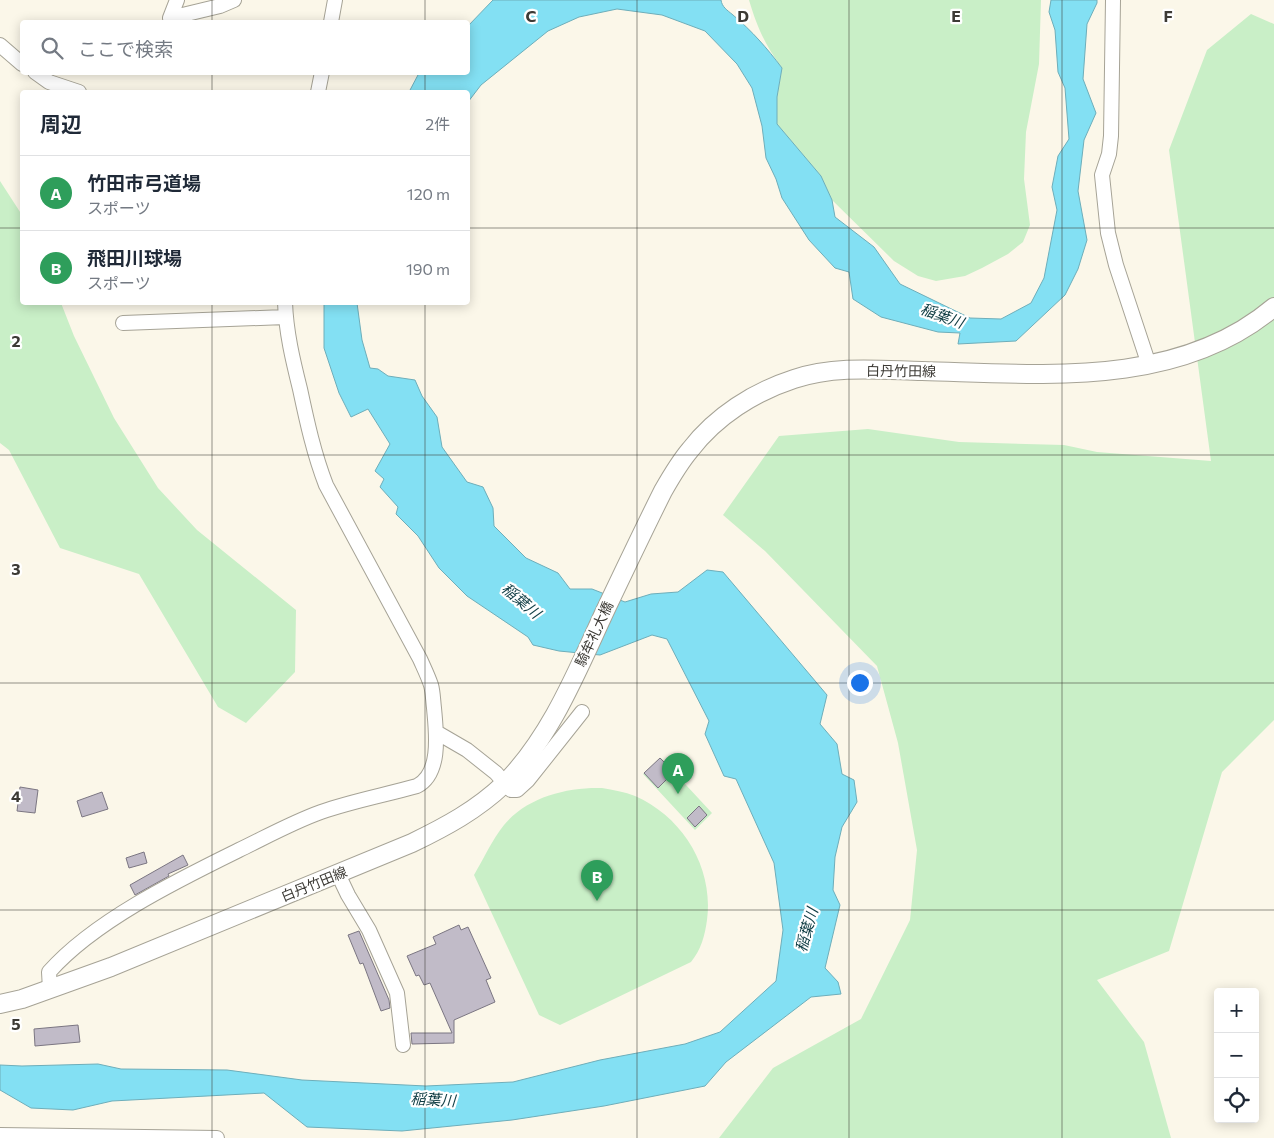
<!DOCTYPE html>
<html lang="ja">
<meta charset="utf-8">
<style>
:root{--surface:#fff;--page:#f2f2f3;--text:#1f2937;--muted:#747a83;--line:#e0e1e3;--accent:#6962dc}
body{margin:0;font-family:Commissioner,"Noto Sans JP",sans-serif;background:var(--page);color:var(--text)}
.controls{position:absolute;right:15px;bottom:15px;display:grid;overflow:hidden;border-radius:5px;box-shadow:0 2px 12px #0003}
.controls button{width:45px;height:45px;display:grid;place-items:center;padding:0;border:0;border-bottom:1px solid var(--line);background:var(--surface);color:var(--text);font:25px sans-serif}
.you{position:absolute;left:859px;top:682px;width:18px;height:18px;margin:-12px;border:4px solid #fff;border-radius:50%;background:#1a73e8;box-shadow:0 0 0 8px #1a73e833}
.badge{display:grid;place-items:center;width:32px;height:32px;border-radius:50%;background:var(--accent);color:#fff;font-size:16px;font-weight:700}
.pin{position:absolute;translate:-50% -41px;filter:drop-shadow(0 1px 2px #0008)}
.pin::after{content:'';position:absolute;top:26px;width:18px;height:15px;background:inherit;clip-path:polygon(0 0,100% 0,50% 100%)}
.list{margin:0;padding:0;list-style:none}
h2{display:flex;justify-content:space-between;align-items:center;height:65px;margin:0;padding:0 20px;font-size:21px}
h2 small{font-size:16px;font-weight:400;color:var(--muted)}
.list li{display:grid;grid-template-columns:32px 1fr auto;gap:15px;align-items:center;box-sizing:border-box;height:75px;padding:0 20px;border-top:1px solid var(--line)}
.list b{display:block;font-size:19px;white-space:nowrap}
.list p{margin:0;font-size:16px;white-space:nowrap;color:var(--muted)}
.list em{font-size:16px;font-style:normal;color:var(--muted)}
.icon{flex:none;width:28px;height:28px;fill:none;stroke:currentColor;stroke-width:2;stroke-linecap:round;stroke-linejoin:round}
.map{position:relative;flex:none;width:1274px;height:1138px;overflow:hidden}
.search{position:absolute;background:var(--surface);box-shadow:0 2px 12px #0003;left:20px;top:20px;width:450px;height:55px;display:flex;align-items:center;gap:12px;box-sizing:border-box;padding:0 18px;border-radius:5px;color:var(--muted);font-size:19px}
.panel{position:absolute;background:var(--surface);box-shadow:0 2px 12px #0003;left:20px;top:90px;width:450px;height:215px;border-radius:5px}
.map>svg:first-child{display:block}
</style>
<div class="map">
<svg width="1274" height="1138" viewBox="0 0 1274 1138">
<rect width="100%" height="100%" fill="#fbf7e9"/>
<path fill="#c9efc7" d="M749 0H1041L1039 64 1026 132 1024 179 1030 225 1023 242 1008 254 982 268 965 276 936 281 918 276 894 261 832 200 821 176 777 124V97L782 68C765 45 757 27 749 0Z
M1251 14 1274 24V720L1222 772 1169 951 1097 980 1144 1042 1171 1138H719L773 1068 861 1019 910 920 917 850 898 743 877 666 765 551 723 515 779 436 868 429 959 442 1064 445 1097 452 1211 461 1169 150 1207 50Z
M0 181 22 215V302L61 303 74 336 114 418 158 488 197 530 296 610 295 672 246 723 218 707 139 574 60 548 9 450 0 443Z
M661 758 712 813 695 830 643 774Z
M602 788C613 790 625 792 635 796 683 817 714 868 707 920 705 935 701 950 691 962L560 1025 539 1015 474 875C484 858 492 840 504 825 527 797 567 787 602 788Z"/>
<path fill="#83e0f3" stroke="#6eaeba" d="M493 0H721C722 7 727 10 733 15 752 31 767 48 782 68L777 97V124L821 176 832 200 835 217 874 247 900 284 970 318 1001 319 1031 303 1044 278 1057 210 1052 187 1058 156 1069 139 1065 88 1058 72 1055 30 1049 12 1051 0H1097V3L1087 24 1083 79 1096 113 1084 140 1078 191 1087 240 1078 269 1065 295 1016 341 958 344 960 333 938 332 881 317 853 299 849 272 835 268 809 240 782 198 776 179 766 158 762 126 752 88 737 64 705 31 662 15 617 9 579 17 548 31 481 85 468 102V92H409L419 73 468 72V26Z
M324 303H357L362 340 370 368 378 369 388 376 415 380 422 396 437 417 442 447 467 482 483 487 493 508 494 526 526 558 558 573 570 589H592L625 602 651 594 678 592 707 570 723 572 827 695 820 724 837 744 842 774 854 780 857 802 842 827 835 857 833 890 840 905 825 968 838 982 841 994 811 997 726 1062 705 1086 604 1106 512 1120 402 1131 307 1127 264 1093 112 1101 73 1110 31 1108 0 1090V1065L22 1066 98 1064 121 1069 227 1070 302 1080 426 1086 513 1082 600 1060 685 1044 720 1032 776 981 783 930 774 863 736 779 724 776 705 734 709 721 667 639 652 635 600 655 559 651 533 645 528 637 467 596 439 568 418 536 396 514 398 507 380 487 384 479 375 471 390 444 368 409 351 417 339 393 324 348Z"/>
<path fill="#c1bbc8" stroke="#7b7682" d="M660 758 674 772 658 788 644 773Z
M20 787 38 790 35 813 17 811Z
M102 792 108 809 82 817 77 801Z
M699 806 707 815 695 827 687 818Z
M144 852 147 863 129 868 126 858Z
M183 855 188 865 168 874 169 876 135 895 130 885Z
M459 925 461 930 468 927 491 978 486 980 495 1002 454 1020V1043L412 1044 411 1033H452L430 983 424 985 419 975 416 976 407 956 436 944 433 937Z
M359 931 389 1000 390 1008 381 1011 363 963 360 964 348 935Z
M78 1025 80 1042 35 1046 34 1029Z"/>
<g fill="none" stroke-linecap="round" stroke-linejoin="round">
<defs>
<path id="minor" d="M1113 0 1111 136 1109 154 1102 175 1108 233 1116 265 1149 365
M170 18 220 6 234 0
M170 18 177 0
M331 22 335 0
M0 45 22 64
M35 72 49 82 79 92
M318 92 322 72
M123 323 285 317
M436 732 467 750 496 773 511 790H517L528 780 582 712
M338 874 348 895 369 930 397 993 403 1045
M50 989 49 972C94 921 178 880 239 850 266 837 293 822 321 812 352 801 385 795 417 786 442 773 436 731 434 708 433 700 433 692 431 685 428 676 424 668 420 659L326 485C314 454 307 422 300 389 293 361 286 332 285 302
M0 1135 217 1138"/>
<path id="major" d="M0 1004 22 999 111 967 412 843C445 827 477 810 504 784 551 737 577 671 605 611 624 571 643 531 663 491 671 477 679 463 690 450 716 416 754 392 794 379 835 365 881 370 922 371 1040 374 1177 389 1274 307"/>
</defs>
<use href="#minor" stroke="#a6a396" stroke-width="16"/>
<use href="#major" stroke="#a6a396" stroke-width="20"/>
<use href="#minor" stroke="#fff" stroke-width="14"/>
<use href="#major" stroke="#fff" stroke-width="18"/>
</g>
<path fill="none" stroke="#3c3a35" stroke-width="1" stroke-opacity="0.55" d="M212 0V22M425 0V22M637 0V1138M849 0V1138M1062 0V1138M212 72V92M425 72V92M0 228H22M468 228H1274M212 302V1138M425 302V1138M0 455H1274M0 683H1274M0 910H1274"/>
<g text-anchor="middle" stroke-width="4.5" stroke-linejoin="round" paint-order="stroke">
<g font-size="14" fill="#3c3a35" stroke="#fff">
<text transform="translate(901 371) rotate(1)" y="5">白丹竹田線</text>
<text transform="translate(594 634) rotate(-65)" y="5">騎牟礼大橋</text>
<text transform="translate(314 884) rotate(-22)" y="5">白丹竹田線</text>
</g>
<g font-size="15" font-style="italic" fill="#0f3c43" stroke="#fff">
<text transform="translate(942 316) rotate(20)" y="5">稲葉川</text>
<text transform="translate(521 601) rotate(40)" y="5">稲葉川</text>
<text transform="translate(807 930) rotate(-74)" y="5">稲葉川</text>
<text transform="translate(433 1100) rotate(3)" y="5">稲葉川</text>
</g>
</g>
<g font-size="16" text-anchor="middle" font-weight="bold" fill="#3c3a35" stroke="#fff" stroke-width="4.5" stroke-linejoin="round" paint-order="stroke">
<text x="531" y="22">C</text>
<text x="743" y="22">D</text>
<text x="956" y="22">E</text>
<text x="1168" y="22">F</text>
<text x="16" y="347">2</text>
<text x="16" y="575">3</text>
<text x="16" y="802">4</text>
<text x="16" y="1030">5</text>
</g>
</svg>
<div class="controls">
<button>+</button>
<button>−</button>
<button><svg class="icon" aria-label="locate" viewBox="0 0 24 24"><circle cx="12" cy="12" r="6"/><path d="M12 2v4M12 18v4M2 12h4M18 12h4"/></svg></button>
</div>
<div class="you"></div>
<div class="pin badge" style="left:678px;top:794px;background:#2e9e5b">A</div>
<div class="pin badge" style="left:597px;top:901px;background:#2e9e5b">B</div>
<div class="search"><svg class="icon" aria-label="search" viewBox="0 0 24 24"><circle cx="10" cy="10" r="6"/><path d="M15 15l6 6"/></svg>ここで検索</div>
<section class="panel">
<h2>周辺<small>2件</small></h2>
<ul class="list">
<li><span class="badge" style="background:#2e9e5b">A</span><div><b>竹田市弓道場</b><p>スポーツ</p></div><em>120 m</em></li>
<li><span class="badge" style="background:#2e9e5b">B</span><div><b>飛田川球場</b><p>スポーツ</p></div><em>190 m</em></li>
</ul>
</section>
</div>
